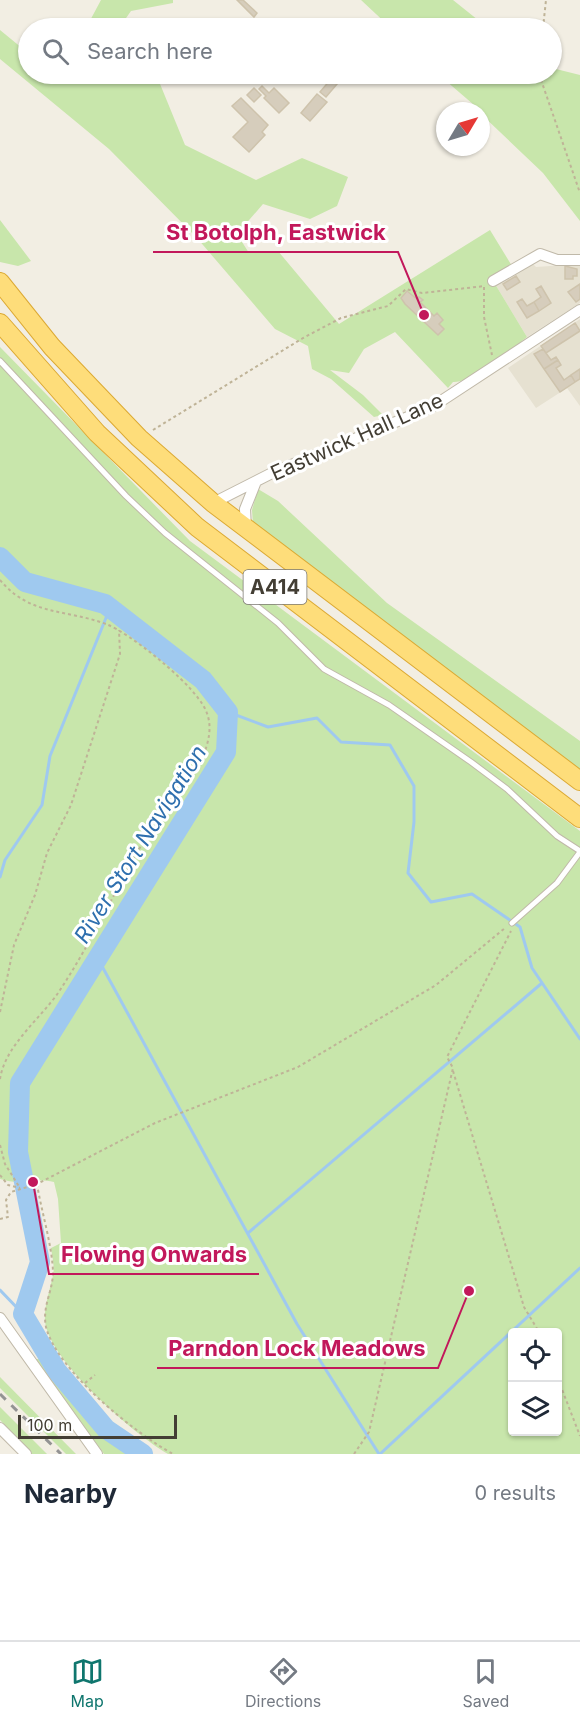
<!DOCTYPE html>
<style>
:root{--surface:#fff;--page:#f6f6f7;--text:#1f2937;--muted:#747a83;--line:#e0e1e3;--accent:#0f766e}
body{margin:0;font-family:Inter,sans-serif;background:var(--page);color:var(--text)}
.controls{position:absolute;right:18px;bottom:18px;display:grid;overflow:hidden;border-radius:6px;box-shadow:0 2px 4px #0004}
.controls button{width:54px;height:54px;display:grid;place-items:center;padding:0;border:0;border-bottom:2px solid var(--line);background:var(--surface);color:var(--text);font:30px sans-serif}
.compass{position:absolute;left:436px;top:102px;width:54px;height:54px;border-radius:50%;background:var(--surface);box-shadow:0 2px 4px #0004;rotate:52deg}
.scale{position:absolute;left:18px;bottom:15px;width:159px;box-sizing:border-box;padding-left:6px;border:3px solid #433e34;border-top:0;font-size:16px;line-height:21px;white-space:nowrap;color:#433e34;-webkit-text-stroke:4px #fff;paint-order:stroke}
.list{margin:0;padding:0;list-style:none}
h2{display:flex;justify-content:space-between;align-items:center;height:78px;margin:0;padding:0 24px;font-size:26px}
h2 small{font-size:20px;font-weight:400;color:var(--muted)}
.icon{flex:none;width:33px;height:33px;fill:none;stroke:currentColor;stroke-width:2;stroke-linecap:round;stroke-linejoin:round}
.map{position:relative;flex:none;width:580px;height:1454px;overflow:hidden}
.search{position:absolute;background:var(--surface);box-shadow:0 2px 4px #0004;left:18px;right:18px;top:18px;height:66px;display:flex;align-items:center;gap:15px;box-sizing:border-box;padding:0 21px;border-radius:33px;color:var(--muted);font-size:22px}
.sheet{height:186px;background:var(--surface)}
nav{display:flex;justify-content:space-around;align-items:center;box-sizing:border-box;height:84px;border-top:2px solid var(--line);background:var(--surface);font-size:16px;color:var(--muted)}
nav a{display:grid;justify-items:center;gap:3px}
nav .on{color:var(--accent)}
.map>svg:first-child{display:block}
</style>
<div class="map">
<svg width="580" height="1454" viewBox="0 0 580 1454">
<rect width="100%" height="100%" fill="#f2eee3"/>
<path fill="#e6e1d1" d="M532 263 536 267 580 264V303L527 337 495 284Z
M580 319V406L567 388 536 408 508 368Z"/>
<path fill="#c8e6ab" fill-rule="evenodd" d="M101 0H173V3L131 11 119 28H86Z
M361 0H453L488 28H391Z
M0 30 28 53V74H152L158 79 185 145 256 180 302 158 348 177 337 206 310 219 263 204 237 234 249 253 278 251 339 324 490 230 512 266 495 284 527 337C510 351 474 383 453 382L448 388 395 332 364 349 349 373 330 370 363 395 383 415 374 417 331 379 312 369 308 346 275 329 197 238 109 149 0 59Z
M552 68 580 75V221L543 173 481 114V111L438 74H552Z
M0 220 31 261 18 266 0 262Z
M0 347 190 541 580 831V1454H168C135 1435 48 1360 45 1321 44 1305 50 1291 53 1275 55 1267 52 1256 51 1248L61 1243 58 1199 54 1182C33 1177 22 1186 0 1179ZM512 1332H558V1432H512Z
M258 489 278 501 387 603 580 741V770L253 524 252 510Z
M35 1359H39L110 1440 128 1454H104Z
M0 1377 76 1454H66L0 1388Z
M0 1407 47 1454H32L0 1420Z"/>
<path fill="#9fc9ef" d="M23 1188H30L37 1234 34 1236 30 1234Z"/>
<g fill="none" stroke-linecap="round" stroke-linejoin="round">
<path stroke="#9fc9ef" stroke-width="3" d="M228 712 268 727 317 718 341 742 390 745 414 786V822L408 873 431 902 472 894 520 927 532 968 580 1039
M0 877 5 860 42 805 50 756 110 608
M97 957 297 1324 379 1454
M248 1233 542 983
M0 1290 23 1314
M380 1454 580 1268"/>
<path stroke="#9fc9ef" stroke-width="20" d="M0 557 25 582 105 604 203 680 228 712 226 752 20 1083 18 1152 40 1262 23 1314 57 1371 106 1429 143 1454"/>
</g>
<path fill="#d6cdbc" stroke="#cec3ac" stroke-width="1.5" d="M237 0H243L257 13 254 17Z
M331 79 337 84 326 97 320 92Z
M262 86 269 93 274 88 289 103 279 113 264 98 266 96 259 89Z
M254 88 261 95 254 102 247 95Z
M317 94 327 102 310 121 301 113Z
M241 98 268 125 262 132 265 135 249 152 233 137 248 122 232 106Z
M565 266 577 269V276H573V279H565Z
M516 276 520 282 507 290 503 284Z
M580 284V299L576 302 568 292Z
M541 286 551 303 539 311 534 302 541 297 536 289Z
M407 291 417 299 419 297 423 300 420 302 434 316 437 313 443 320 439 324 444 329 438 335 405 304 401 298Z
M522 299 527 306 534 302 539 311 527 318 517 302Z
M575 323 580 331 546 353 541 346Z
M543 349 551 360 556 357 558 360 544 369 534 354Z
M558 360 561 365 556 368 564 380 571 375 575 382 560 392 544 369Z
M580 369V379L575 382 571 375Z"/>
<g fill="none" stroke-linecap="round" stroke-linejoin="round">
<defs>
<path id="service" d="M0 361 126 496 165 533 278 623 324 669 389 705 471 762 507 789 557 836 580 851
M512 923 557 883 580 852"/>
<path id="minor" d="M493 281 540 254 557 260H580
M213 503 274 472 432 407 580 310
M246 529 245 509 255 484
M0 1318 97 1454
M0 1428 26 1454"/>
<path id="trunk" d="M0 282 52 347 139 438 213 503 580 781
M0 323 97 433 197 527 580 818"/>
</defs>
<use href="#service" stroke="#c0b9a9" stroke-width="7"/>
<use href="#minor" stroke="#c0b9a9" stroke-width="12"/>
<use href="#trunk" stroke="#dca933" stroke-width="20"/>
<path stroke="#bfb397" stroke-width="2" stroke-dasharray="3 3" stroke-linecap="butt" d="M543 28 546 0
M539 74 580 193
M484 287V317L492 355
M153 430 303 338 341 318 388 306 406 289 422 293 485 286
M0 580C30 616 66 609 106 624 131 634 182 676 198 698 211 714 212 729 206 748 200 768 169 800 157 819 121 876 95 938 58 993 39 1020 5 1046 0 1079
M0 1012 14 945 35 895 47 853 71 805 120 654 119 630
M453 1071 524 1307 539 1332
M0 1145 5 1164 20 1188
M0 1175 8 1185 20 1188
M37 1184C41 1210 53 1248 53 1274 52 1293 42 1307 46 1327 57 1371 135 1433 173 1454
M0 1219 8 1217 6 1200 11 1192 37 1184 155 1123 298 1067 436 985 505 928
M558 1379 580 1436
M85 1383 95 1375
M354 1454 369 1432 453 1068 447 1057 511 931"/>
<use href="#service" stroke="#fff" stroke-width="5"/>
<use href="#minor" stroke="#fff" stroke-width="10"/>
<use href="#trunk" stroke="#fedd7a" stroke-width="18"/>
<path stroke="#939393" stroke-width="3" stroke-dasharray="8 8" stroke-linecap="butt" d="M0 1394 61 1454"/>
</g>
<g text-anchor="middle" stroke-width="6" stroke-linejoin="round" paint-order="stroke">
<rect fill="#fff" stroke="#7b7871" stroke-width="1.5" x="243.5" y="570" width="63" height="34" rx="4.5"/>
<g font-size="20" font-weight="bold" fill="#433e34">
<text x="275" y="594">A414</text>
</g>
<g font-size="21" fill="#433e34" stroke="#fff">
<text transform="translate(357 437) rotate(-24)" y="7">Eastwick Hall Lane</text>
</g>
<g font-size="22" font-style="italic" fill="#2e6fae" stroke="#fff">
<text transform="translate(140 844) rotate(-58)" y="8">River Stort Navigation</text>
</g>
</g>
<path fill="none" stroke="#c2185b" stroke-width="2" d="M424 315L398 252H153M33 1182L49 1274H259M469 1291L438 1368H157"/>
<g fill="#c2185b" stroke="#fff" stroke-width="2">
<circle cx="424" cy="315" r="6"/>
<circle cx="33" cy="1182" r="6"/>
<circle cx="469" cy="1291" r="6"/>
</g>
<g font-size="22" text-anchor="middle" font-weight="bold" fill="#c2185b" stroke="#fff" stroke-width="6" stroke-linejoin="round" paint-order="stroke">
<text x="276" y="240">St Botolph, Eastwick</text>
<text x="154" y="1262">Flowing Onwards</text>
<text x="297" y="1356">Parndon Lock Meadows</text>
</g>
</svg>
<div class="controls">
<button><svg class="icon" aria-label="locate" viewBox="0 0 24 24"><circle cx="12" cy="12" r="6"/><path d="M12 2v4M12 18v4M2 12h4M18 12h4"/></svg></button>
<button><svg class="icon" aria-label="layers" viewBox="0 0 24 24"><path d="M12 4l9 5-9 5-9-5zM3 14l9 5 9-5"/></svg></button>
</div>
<svg class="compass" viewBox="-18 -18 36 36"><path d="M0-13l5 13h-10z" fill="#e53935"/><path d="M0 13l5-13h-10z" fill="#747a83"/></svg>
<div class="scale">100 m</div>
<div class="search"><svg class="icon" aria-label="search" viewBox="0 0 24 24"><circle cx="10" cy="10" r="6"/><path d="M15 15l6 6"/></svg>Search here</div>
</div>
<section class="sheet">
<h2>Nearby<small>0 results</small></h2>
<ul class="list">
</ul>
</section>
<nav>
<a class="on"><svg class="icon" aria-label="map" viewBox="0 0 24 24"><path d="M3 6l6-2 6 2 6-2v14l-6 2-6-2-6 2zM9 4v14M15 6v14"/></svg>Map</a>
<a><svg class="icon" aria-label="directions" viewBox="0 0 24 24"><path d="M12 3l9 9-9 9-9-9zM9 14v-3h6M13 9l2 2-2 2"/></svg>Directions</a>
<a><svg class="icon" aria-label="saved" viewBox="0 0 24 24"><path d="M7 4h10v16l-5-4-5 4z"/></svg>Saved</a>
</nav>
